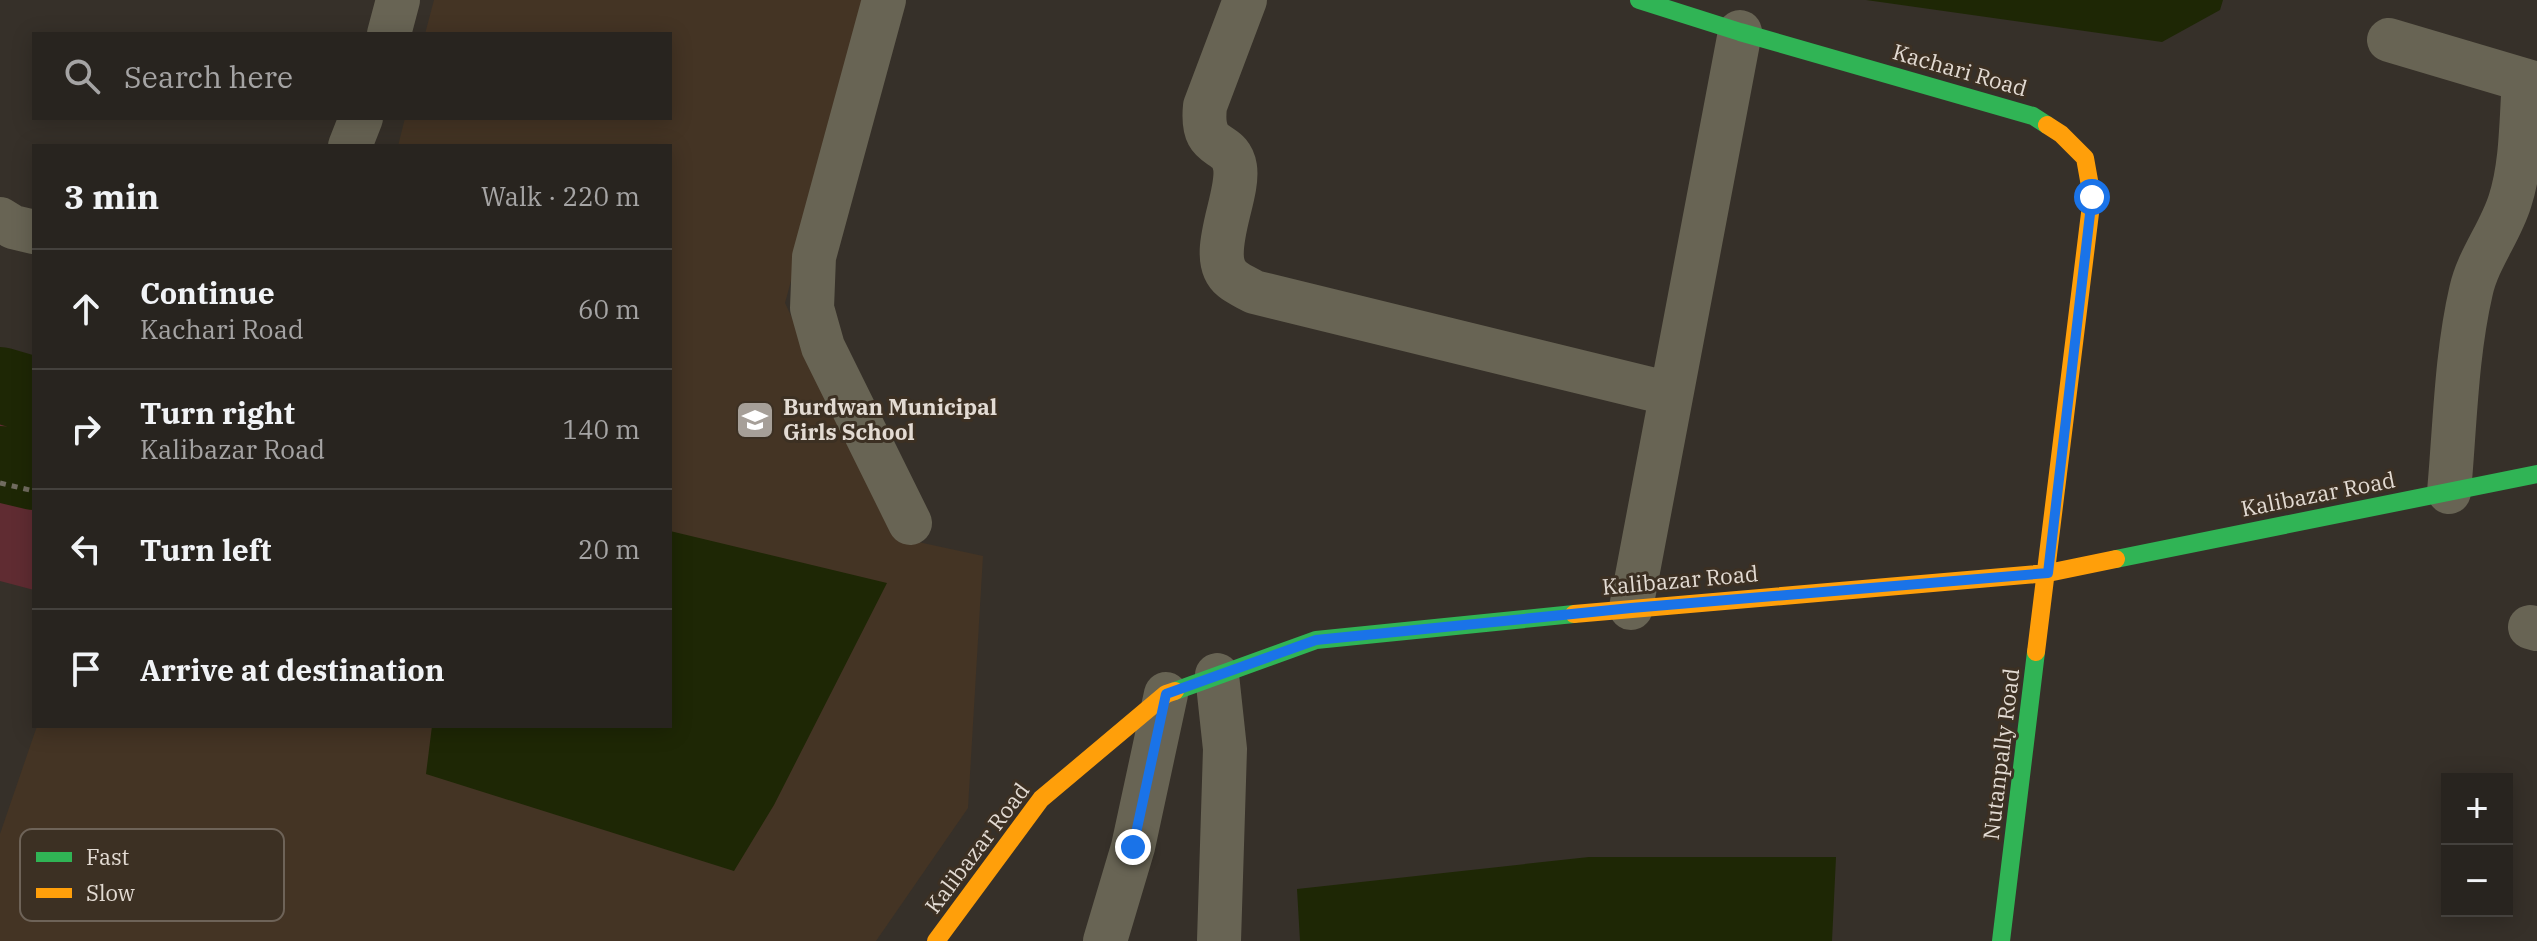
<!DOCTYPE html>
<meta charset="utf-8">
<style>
:root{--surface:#28241f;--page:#34302c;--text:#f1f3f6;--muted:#a5a4a4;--line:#44413d}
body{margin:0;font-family:"IBM Plex Serif",serif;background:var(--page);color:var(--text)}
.controls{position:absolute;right:24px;bottom:24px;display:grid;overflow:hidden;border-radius:0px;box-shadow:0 4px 20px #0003}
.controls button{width:72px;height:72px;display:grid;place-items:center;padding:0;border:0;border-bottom:2px solid var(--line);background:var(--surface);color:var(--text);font:40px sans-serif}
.stop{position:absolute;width:24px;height:24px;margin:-18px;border:6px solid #1a73e8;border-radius:50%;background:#fff}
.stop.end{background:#1a73e8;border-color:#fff;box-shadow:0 2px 8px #0008}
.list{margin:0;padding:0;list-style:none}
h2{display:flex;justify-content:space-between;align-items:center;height:104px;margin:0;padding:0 32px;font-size:34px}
h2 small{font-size:26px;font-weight:400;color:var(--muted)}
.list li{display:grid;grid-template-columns:52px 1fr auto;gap:24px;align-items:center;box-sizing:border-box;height:120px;padding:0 32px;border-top:2px solid var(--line)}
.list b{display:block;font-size:30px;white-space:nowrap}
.list p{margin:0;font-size:26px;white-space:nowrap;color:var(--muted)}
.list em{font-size:26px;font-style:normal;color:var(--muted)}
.icon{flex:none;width:44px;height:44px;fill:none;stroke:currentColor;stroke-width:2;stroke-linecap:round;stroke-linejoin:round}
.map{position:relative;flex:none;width:2537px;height:941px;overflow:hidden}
.search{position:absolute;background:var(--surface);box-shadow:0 4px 20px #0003;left:32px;top:32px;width:640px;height:88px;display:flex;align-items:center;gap:20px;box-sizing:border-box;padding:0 28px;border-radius:0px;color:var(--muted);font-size:30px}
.panel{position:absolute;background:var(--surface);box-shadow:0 4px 20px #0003;left:32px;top:144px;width:640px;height:584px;border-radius:0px}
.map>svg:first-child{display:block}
</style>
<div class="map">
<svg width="2537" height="941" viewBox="0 0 2537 941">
<rect width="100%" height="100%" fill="#363029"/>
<path fill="#443424" d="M434 0H867L785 303 895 537 983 556 968 808 876 941H0V834L37 726H670V146H398L405 118H670V34H425Z"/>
<path fill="#602c32" d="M0 349 34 356V590L0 581Z"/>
<path fill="#1e2705" d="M1866 0H2223L2220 10 2162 42Z
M670 531 887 583 774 805 734 871 426 774 432 726H670Z
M1589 857H1836L1832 941H1300L1297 889Z"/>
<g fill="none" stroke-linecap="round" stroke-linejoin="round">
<path stroke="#1e2705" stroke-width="76" d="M0 385 34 395
M0 464 34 472"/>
<path stroke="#716c60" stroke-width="5" stroke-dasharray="6 6" stroke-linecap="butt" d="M0 483 34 491"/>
<path stroke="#686454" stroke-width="44" d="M884 0 814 257 812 308 823 347 910 523
M1245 0 1205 106C1200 155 1230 137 1235 167 1240 197 1205 257 1232 279 1238 284 1247 288 1254 292L1671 394
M389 34 398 0
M2389 40 2537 84
M350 146 361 118
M0 219 13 227 34 232
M2449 492C2455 426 2456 356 2471 291 2478 259 2500 233 2510 201 2522 164 2521 119 2524 80
M1631 608 1740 32
M2530 627 2537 629
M1217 675 1225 749 1219 941
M1105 941 1133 847 1166 694"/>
<path stroke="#30b455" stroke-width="18" d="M1639 0 1740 32 2033 116 2047 125
M2116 559 2537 474
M1175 691 1316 640 1574 614
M2001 941 2036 652"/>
<path stroke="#ff9f0a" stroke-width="18" d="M1574 614 2048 573 2116 559
M2036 652 2092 197 2085 158 2061 134 2047 125
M936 941 1041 799 1166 694 1175 691"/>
</g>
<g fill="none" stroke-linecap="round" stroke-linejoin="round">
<path stroke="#1a73e8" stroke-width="10" d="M1133 847 1166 694 1316 640 1631 608 2048 573 2092 197"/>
</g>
<defs>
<symbol id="school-square" viewBox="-11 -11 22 22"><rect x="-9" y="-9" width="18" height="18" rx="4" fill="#a69f98" stroke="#3c3023"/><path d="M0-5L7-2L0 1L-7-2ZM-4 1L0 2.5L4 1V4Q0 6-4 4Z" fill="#fff"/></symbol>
</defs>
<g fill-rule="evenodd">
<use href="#school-square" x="733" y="398" width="44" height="44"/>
</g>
<g text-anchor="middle" stroke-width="6" stroke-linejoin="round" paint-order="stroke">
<g font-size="22" fill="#e3dbd3" stroke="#3c3023">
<text transform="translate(1960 70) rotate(16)" y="8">Kachari Road</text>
<text transform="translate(2318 494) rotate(-11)" y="8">Kalibazar Road</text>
<text transform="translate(1680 580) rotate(-5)" y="8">Kalibazar Road</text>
<text transform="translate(2001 754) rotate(-83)" y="8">Nutanpally Road</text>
<text transform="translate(977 848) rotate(-53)" y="8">Kalibazar Road</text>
</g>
<g font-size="22" font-weight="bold" fill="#e3dbd3" stroke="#3c3023" text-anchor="start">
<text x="783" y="415">Burdwan Municipal<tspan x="783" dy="25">Girls School</tspan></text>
</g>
</g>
<rect x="20" y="829" width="264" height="92" rx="12" fill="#3c3023" stroke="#6e6358" stroke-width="2"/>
<rect x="36" y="852" width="36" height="10" fill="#30b455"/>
<rect x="36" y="888" width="36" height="10" fill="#ff9f0a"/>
<g font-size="22" fill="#e3dbd3">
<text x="86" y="865">Fast</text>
<text x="86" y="901">Slow</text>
</g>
</svg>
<div class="controls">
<button>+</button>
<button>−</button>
</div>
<div class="stop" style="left:2092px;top:197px"></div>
<div class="stop end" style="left:1133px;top:847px"></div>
<div class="search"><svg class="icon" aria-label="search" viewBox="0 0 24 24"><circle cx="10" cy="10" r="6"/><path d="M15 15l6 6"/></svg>Search here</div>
<section class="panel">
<h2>3 min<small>Walk · 220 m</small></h2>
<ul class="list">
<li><svg class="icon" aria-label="ahead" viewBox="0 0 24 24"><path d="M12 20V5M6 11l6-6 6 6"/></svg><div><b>Continue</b><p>Kachari Road</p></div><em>60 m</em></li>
<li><svg class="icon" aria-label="right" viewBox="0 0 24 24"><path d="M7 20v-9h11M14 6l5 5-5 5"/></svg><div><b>Turn right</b><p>Kalibazar Road</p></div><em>140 m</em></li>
<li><svg class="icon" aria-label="left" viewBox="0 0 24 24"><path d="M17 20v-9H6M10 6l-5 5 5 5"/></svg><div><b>Turn left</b></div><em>20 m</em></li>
<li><svg class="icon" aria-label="arrive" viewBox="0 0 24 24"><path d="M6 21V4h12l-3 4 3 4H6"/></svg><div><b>Arrive at destination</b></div></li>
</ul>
</section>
</div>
